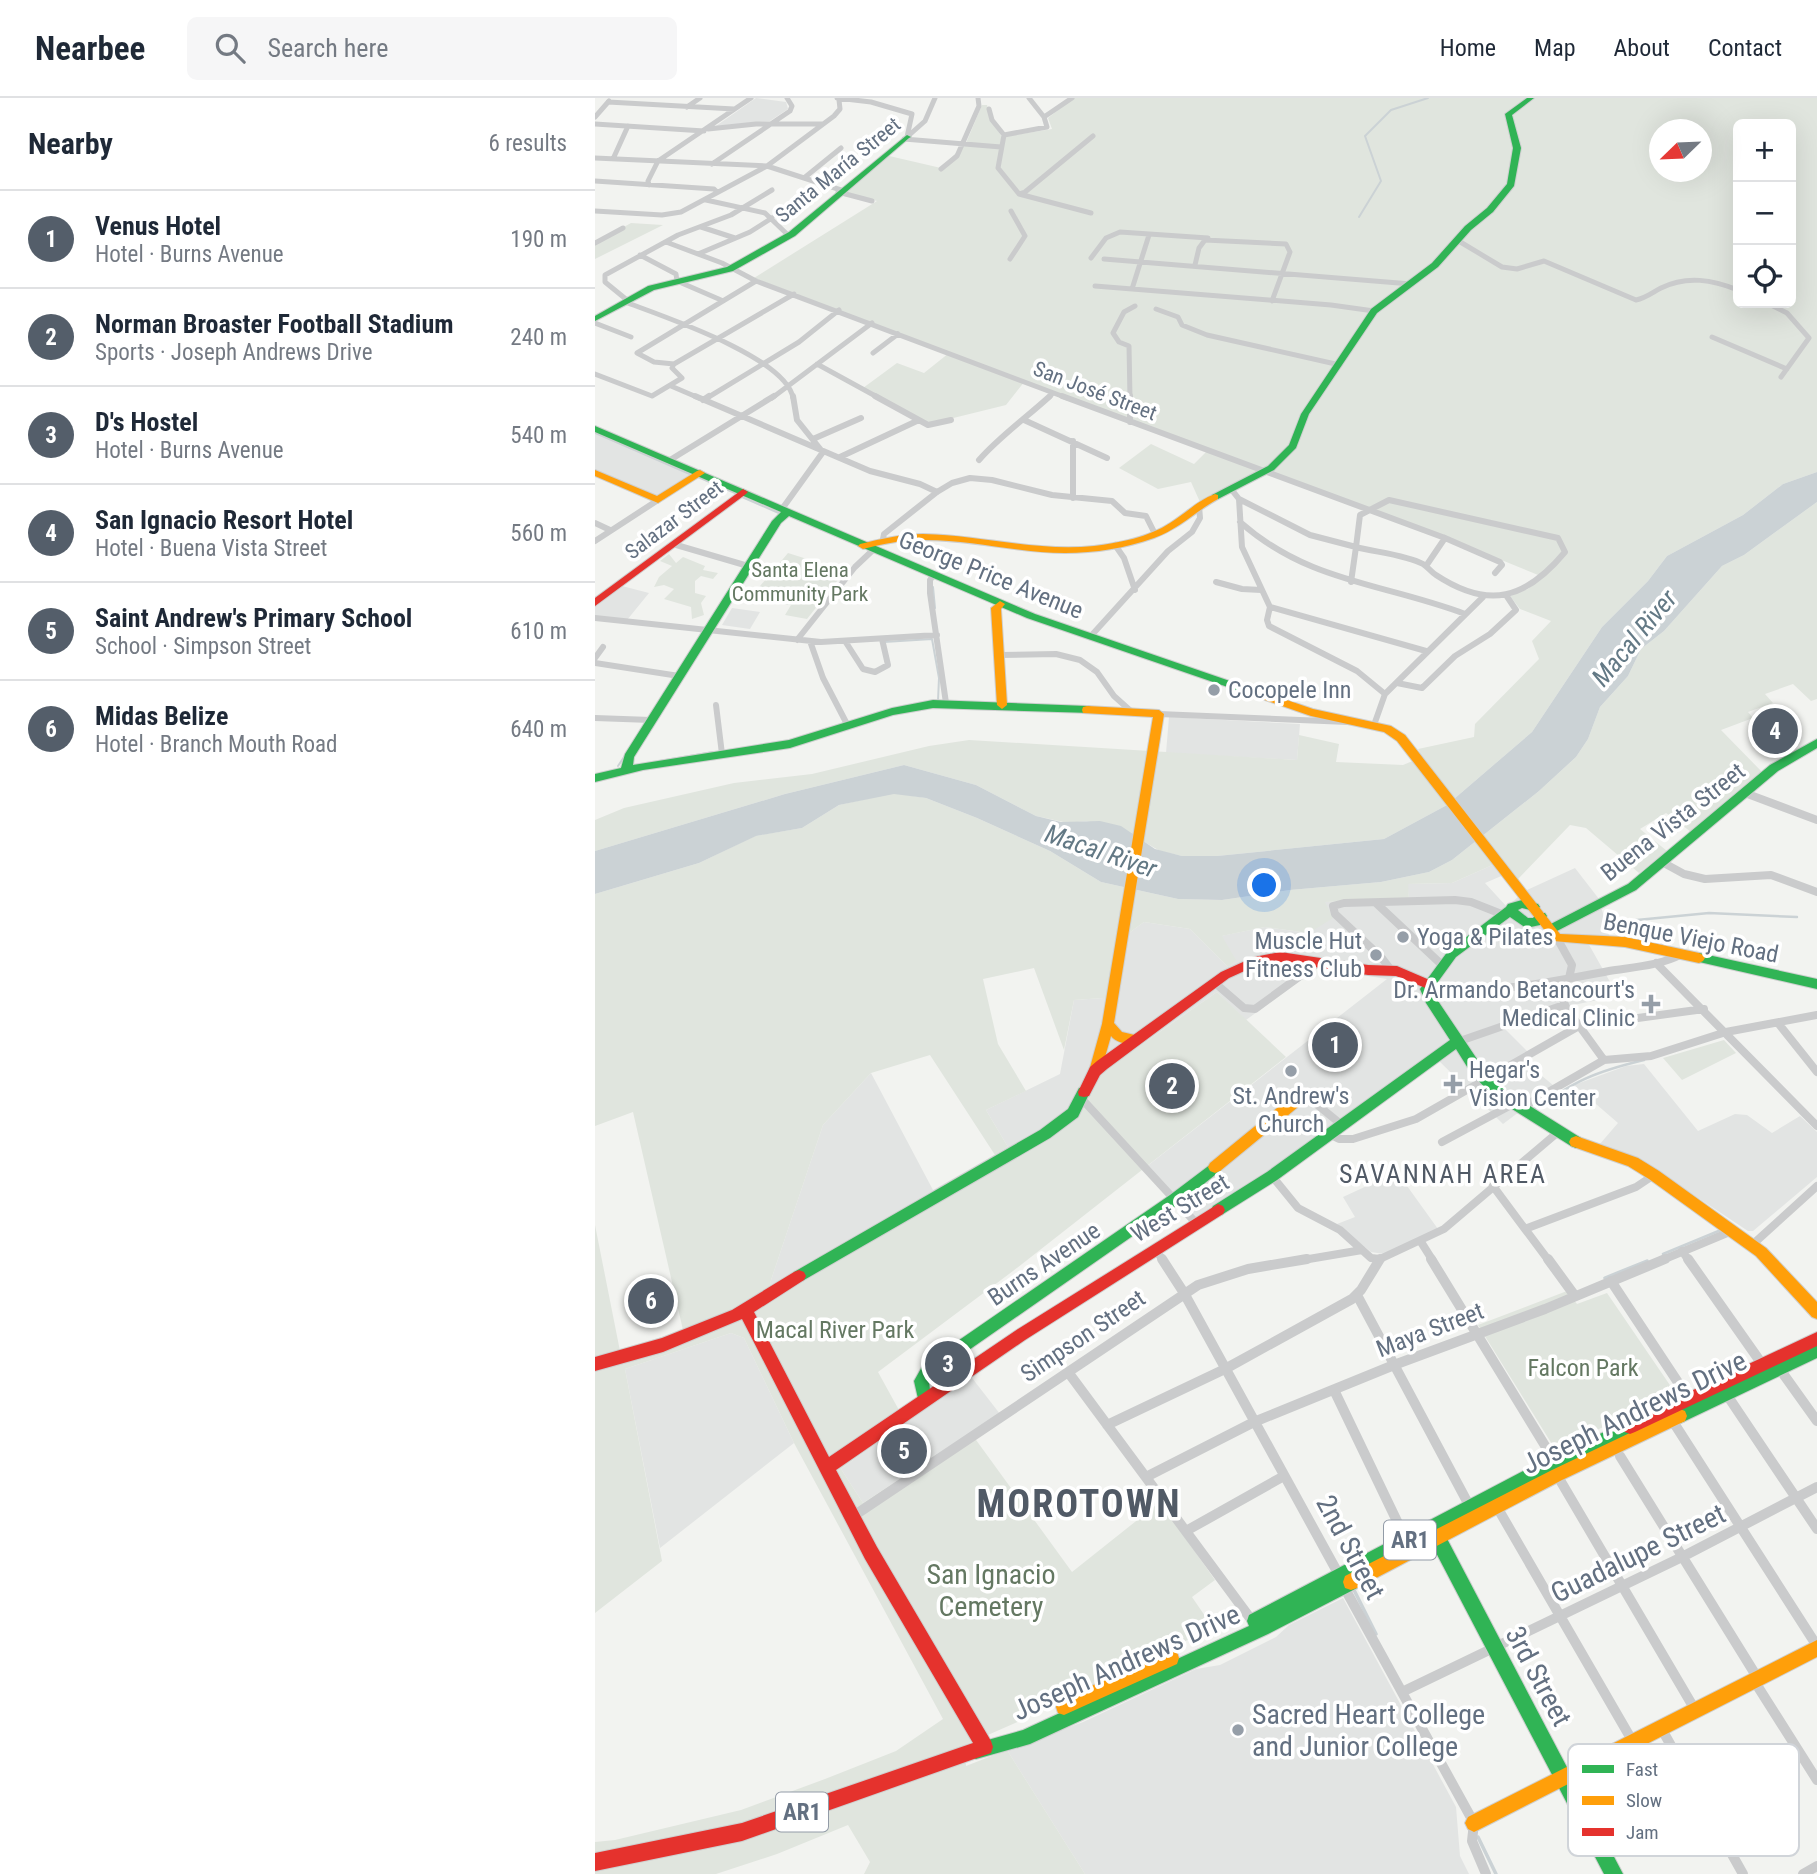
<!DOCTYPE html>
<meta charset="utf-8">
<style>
:root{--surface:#fff;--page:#f6f6f7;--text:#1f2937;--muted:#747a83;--line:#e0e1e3;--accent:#545e6a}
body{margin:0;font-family:"Roboto Condensed",sans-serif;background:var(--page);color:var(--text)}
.controls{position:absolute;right:21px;top:21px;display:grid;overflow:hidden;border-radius:10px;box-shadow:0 7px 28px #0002}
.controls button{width:63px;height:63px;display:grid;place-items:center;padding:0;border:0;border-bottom:2px solid var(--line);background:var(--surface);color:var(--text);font:35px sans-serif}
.compass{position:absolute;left:1054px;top:21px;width:63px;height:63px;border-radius:50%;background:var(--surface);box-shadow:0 7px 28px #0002;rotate:247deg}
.you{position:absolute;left:670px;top:788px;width:24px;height:24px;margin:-18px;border:5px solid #fff;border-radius:50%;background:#1a73e8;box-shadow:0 0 0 10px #1a73e833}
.badge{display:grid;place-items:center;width:46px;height:46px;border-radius:50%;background:var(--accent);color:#fff;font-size:23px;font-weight:700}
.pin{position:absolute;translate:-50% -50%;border:4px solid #fff;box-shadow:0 2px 7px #0006}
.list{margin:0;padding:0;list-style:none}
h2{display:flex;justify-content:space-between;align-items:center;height:91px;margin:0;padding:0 28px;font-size:30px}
h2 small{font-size:23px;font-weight:400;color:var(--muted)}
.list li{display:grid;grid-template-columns:46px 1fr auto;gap:21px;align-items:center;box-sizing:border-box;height:98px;padding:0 28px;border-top:2px solid var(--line)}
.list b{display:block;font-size:26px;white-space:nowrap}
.list p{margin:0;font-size:23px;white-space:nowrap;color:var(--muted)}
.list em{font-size:23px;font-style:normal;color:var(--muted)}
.icon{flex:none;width:38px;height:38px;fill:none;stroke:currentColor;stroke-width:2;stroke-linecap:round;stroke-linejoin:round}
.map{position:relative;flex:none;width:1222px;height:1776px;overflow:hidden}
header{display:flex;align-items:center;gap:42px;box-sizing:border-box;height:98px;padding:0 35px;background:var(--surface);border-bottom:2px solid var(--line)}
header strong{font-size:33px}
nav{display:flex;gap:38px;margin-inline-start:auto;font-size:24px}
.search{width:490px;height:63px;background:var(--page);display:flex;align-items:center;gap:18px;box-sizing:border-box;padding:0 24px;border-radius:10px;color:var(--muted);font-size:26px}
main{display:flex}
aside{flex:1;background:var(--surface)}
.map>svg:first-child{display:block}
</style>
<header>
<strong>Nearbee</strong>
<div class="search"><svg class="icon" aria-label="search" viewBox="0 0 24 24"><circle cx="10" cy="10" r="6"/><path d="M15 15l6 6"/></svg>Search here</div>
<nav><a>Home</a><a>Map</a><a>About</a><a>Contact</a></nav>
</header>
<main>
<aside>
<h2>Nearby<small>6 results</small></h2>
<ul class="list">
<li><span class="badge">1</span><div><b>Venus Hotel</b><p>Hotel · Burns Avenue</p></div><em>190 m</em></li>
<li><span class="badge">2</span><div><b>Norman Broaster Football Stadium</b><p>Sports · Joseph Andrews Drive</p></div><em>240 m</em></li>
<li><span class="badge">3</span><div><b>D's Hostel</b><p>Hotel · Burns Avenue</p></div><em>540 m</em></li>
<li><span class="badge">4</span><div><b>San Ignacio Resort Hotel</b><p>Hotel · Buena Vista Street</p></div><em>560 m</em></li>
<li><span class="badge">5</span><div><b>Saint Andrew's Primary School</b><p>School · Simpson Street</p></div><em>610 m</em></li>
<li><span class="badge">6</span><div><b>Midas Belize</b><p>Hotel · Branch Mouth Road</p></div><em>640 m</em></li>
</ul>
</aside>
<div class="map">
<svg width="1222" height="1776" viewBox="0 0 1222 1776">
<rect width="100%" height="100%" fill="#f2f3f0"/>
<path fill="#e2e4e3" d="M161 0 191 4 193 11 175 23 121 28Z
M0 334 51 356 103 377 63 402 0 375Z
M27 488 54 495 32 522 0 518V509Z
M137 510 165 514 155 531 127 527Z
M574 619 705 626 702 662 571 655Z
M902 765 911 776 890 785 912 809 924 798 917 784 923 781 932 792 980 770 1004 801 1016 845H993L1023 898 963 910 907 928 935 956 927 961 959 988 908 1026 840 959 599 1126 551 1069 792 881 722 870 651 922 622 894 504 976 483 1018 454 1039 184 1196 175 1185 228 1027 276 975 338 1092 413 1049 391 1012 465 976 479 902 524 899 534 835 549 824 595 831 633 869 626 838 670 829 714 835 729 804 814 800 812 786 857 785Z
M1049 966 1103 1033 1140 1016 1152 1017 1177 1035 1205 1018 1222 1034V1079L1158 1133H1153L1043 1060 1004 1047 1023 1025 979 987 1031 968Z
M802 1074 843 1131 789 1156 776 1154 742 1126 760 1119 748 1099Z
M136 1235 149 1240 199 1345 65 1450 30 1271Z
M374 1276 405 1316 268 1405 246 1371 328 1310 332 1303Z
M748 1500 861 1709 865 1758 874 1776H490L412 1652 488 1624 601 1571 625 1567 681 1539 694 1527Z"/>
<path fill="#e0e5de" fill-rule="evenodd" d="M478 0H1222V374L1188 386 1148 417 1072 458 1053 483 1007 529 937 634 852 707 789 741 622 758H587L565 753 539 738 492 723 473 725 441 718 381 687 309 667 190 696 0 753V722L29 710 139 685 217 676 334 648 374 642 702 662 704 637 744 646 741 664 808 667 820 662 830 664 823 651 879 639 880 626 944 561 937 543 956 523 925 511 915 498 933 491 948 479 850 439 669 371 605 404 596 384 563 391 524 370 556 346 599 366 613 352 430 283 411 307 334 326 268 290 302 265 329 275 354 255 159 180 282 103 246 94 282 68 290 57 346 70 371 45 387 7H392L397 24 407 39 457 31 453 20ZM1143 26H1196V205H1143ZM1064 32H1106V74H1064Z
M36 125 68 127 0 161V145Z
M1222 404V601L1216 603 1198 586 1170 596 1178 605 1153 614 1158 620 1126 632 1169 676 1096 734 1071 715 1045 731 1072 753 1044 775 991 730 975 727 923 781 917 784 902 765 857 785 813 786 814 801 730 804 738 820 714 835 670 829 627 838 641 862 633 869 595 831 549 824 534 835 524 899 479 902 469 952 439 870 388 881 403 946 431 993 391 1012 413 1049 400 1057 335 957 276 975 228 1027 175 1185 184 1196 454 1039 483 1018 504 976 622 894 691 959 418 1173 283 1274 310 1323 246 1371 268 1405 376 1335 477 1474 565 1404 620 1482 597 1499 621 1534C597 1539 581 1544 563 1562L370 1647 371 1668 412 1652 490 1776H269L275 1764 253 1727 182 1756 121 1776H0V1744L20 1742 146 1712 230 1681 301 1653 348 1621 199 1345 149 1240 136 1235 30 1271 67 1463 0 1515V1127L25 1253 88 1232 38 1014 0 1028V796L104 765 160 738 207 730 244 707 299 695 331 700 382 720 455 753 506 784 583 801 627 802 695 792 786 784 834 774 857 762 944 693 981 659 993 641 1005 609 1033 578 1046 551 1069 533 1127 468 1149 457Z
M193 455 250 473 212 521 190 517 196 507 173 504 177 498 160 494Z
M74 456 81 465 88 459 110 468 108 472 123 475 118 481 106 478 100 483V495L111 498 106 505 109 517 97 521 96 509 69 501 79 491 69 487 59 489 64 479 77 468 65 463Z
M1129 942 1141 955 1087 982 1068 960Z
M972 1193 982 1206 1012 1195 1081 1296 960 1351 883 1227Z"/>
<path fill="#cbd2d5" d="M1222 374V404L1149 457 1127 468 1069 533 1046 551 1033 578 1005 609 993 641 981 659 944 693 857 762 834 774 786 784 695 792 627 802 583 801 506 784 455 753 382 720 331 700 299 696 244 707 207 730 161 738 104 765 0 796V753L190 696 309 667 381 687 441 718 466 724 505 723 526 728 560 751 587 758H622L789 741 852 707 937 634 1007 529 1053 483 1072 458 1148 417 1188 386Z"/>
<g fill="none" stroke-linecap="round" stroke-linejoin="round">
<path stroke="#cbd2d5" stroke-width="2" d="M764 119 786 83 770 38 796 12 833 0
M0 335 97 377
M103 379 140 395
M147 399 186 416
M338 489 340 510
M289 544 337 541 344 580 343 603
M65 663 118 654
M23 668 31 656"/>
<path stroke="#cbd2d5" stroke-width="2.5" d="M1011 825 1114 815 1202 819
M938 1012C980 983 999 974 1049 962
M1068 1156 1126 1132"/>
<path stroke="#cbd2d5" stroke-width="3.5" d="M1010 1180 1052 1163
M759 1492 781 1536
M883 1739 901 1776"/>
<defs>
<path id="fast" d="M932 0H939L917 17 926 50 919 88 898 114 876 132 843 169 782 215 714 316 701 350 679 372 623 401H617V397L673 368 694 347 706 316 776 211 837 165 870 128 892 110 912 86 918 50 910 16Z
M312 37 316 39 314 40 200 138 138 173 59 192 0 223V218L53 188 132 169 194 134Z
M0 328 440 516 661 592 662 594 661 596H653L432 520 194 418 186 425 39 659 38 667 194 642 297 610 338 602 492 608 496 609 497 612 496 615 338 610 298 617 195 650 48 672 0 684V676L26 670 30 656 177 423 186 414 0 334Z
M1222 641V650L1183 673 1041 792 960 834H952L950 831 952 828 1033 786 1175 667Z
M927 802 943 806 945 809 939 813 927 810 923 812 933 820H938L942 815H950L952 818 945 827 931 830 915 819 861 859 837 892 841 900 886 967 911 993 986 1040 988 1044 986 1048 981 1050 976 1048 901 1001 876 975 861 951 682 1082 628 1116 623 1118 618 1116 616 1112 618 1108 672 1074 855 942 831 905 825 891 853 853 911 809 913 806Z
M1104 855 1222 881V891L1100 863 1098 860 1100 857Z
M489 989 494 990 495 994 483 1019 455 1040 209 1182 204 1184 199 1182 197 1178 199 1174 445 1032 473 1011 484 990Z
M620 1063 625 1065 627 1069 625 1073 585 1105 338 1277 334 1284 336 1300 334 1305 329 1307 324 1305 319 1283 328 1267 575 1097Z
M1222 1246V1260L1090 1323 1085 1325 1080 1323 1078 1318 1080 1313Z
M1035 1322 1040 1324 1042 1329 1040 1334 965 1369 844 1434 849 1435 1028 1776H1009L837 1447 835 1441 836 1438 761 1478 764 1484 762 1490 673 1536 435 1646 381 1661 375 1659 373 1653 375 1647 428 1632 654 1528 652 1523 654 1517 955 1359Z"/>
<path id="slow" d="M0 372 62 398 102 373 105 372 110 375 63 405 0 378Z
M620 396 623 397V401C601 413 584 431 559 440 531 450 500 455 470 455 422 455 374 441 326 442 306 442 287 446 268 451L263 448 265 446C286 441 306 436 328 436 385 437 441 454 499 448 524 445 554 439 575 425 590 416 603 402 620 396Z
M405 503 410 506 406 511 412 607 407 611 402 607 396 510Z
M657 590 718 611 796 628 810 637 965 836 1030 839 1104 855 1108 857 1110 860 1108 863 1104 865 1030 849 958 843 802 643 789 634 716 618 653 596V592Z
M492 608 564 612 569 616 519 925 527 934 544 938 546 942 544 946C537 948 521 945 516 938L506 973 505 977 500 978 495 977 494 973 507 926 558 619 488 615 487 612 488 609Z
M709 991 714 992 715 996 714 1000 625 1073 620 1075 615 1073 613 1069 615 1065 704 992Z
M981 1038 1043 1060 1064 1073 1171 1150 1222 1204V1221L1217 1219 1161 1158 1054 1081 1033 1068 976 1048 974 1044 976 1040Z
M1085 1311 1090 1313 1092 1318 1090 1323 967 1382 762 1490 756 1492 750 1490 748 1484 750 1478 957 1372Z
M1222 1542V1559L885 1731 879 1734 873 1731 870 1725 873 1719Z
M576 1552 582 1554 584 1560 582 1566 469 1617 463 1615 461 1609 463 1603Z"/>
<path id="jam" d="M148 391 153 394 151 396 0 508V500Z
M685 854 773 867 802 868 837 883 839 886 837 889 833 891 801 878 773 877 685 864 665 866 634 880 512 971 505 977 494 998 489 999 484 998 483 994 495 969 502 963 626 874 659 859Z
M623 1106 628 1108 630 1112 628 1116 430 1242 241 1372 282 1449 396 1643 398 1649 396 1655 147 1743 0 1773V1755L147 1725 378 1645 270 1461 147 1221 68 1254 0 1273V1259L67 1240 137 1212 199 1174 204 1172 209 1174 211 1178 209 1182 159 1214 234 1359 420 1233Z
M1222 1234V1248L1040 1334 1035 1336 1030 1334 1028 1329 1030 1324Z"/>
</defs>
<use href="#fast" stroke="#cecfcf" stroke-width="2"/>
<use href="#slow" stroke="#cecfcf" stroke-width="2"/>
<use href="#jam" stroke="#cecfcf" stroke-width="2"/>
<path stroke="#cacbcc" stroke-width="5" d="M242 0 276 4 317 16 312 39
M13 4 139 11
M92 9 105 0
M394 11 397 22 409 37 403 70 424 96
M0 19 14 3
M449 19 477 0
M0 26 109 33
M113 31 161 26H228
M409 37 452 29 449 19 434 0
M312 39 330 23 340 0
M309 41 406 49
M0 60 172 68 246 92
M18 61 33 28
M117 66 195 13 197 8 192 0
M346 71 362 58 384 8 383 0
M209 80 246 50
M0 83 119 91 122 94
M54 87 53 83 63 63 156 0
M243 94 277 103
M424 96 430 94 498 38
M424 96 496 115
M111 102 170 115 194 138
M0 113 67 117 86 114 172 68 239 18 245 11 244 2
M106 129 140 140
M862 142 907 169 922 171 949 163 1041 202C1051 200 1058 194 1066 190 1092 177 1118 182 1143 192
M71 144 127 165 161 183 472 300
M0 145 28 130
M103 156 155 134 177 120
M45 157 81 176 82 183 126 202
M496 160 511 140 525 134 613 140
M415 161 430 138 416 113
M509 161 816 186
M600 167 604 150 610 142 691 146 695 154 677 203
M500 188 736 207 779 213
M537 191 554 137
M32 202 10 184V177L83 137 136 117 177 92
M30 204C67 218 191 259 198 300
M1172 205 1192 215 1214 240 1186 279
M561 211 583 219 587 227 612 237 745 267
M0 225 36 239
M1117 239 1192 271
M278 255 303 236
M79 266 59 264 42 255 161 183
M79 266 199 196
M222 266 284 300
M0 276 57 298 87 280 77 270 79 266
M76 288 104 300
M112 300 204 244 244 212
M177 300 277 225
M453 300 458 295
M535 300 534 248 524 244 518 235 529 214 540 208"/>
<path stroke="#cacbcc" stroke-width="6" d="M100 298 275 373 325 386 342 394
M198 298 202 322 226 352
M280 298 333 327 356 322
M467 298 850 440 905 464 907 467 900 475
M535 298V324
M108 302 114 298
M429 322 512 360
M218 341 266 320
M478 343V400
M245 359 324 322
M75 362 179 298
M384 362C405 338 431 320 455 298
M636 391 644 401 647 449 675 509 672 522 674 528 762 573 790 596
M644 401 715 437 761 449
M794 402 963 440 970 454C931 501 894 512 841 477 836 474 833 469 828 466 812 457 780 454 761 449L765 417Z
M187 411 228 354
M645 424C714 485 788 485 870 516
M0 425 15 432
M288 441 289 436 342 394 357 385 375 380 397 382 457 397 517 403 530 415 551 418 560 436
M0 443 63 402
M78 446 153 468
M520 447 529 460 540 492
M831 468 850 440
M338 478 335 482V495L351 605
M621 484 647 491 666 492
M756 484 761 449
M675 509 831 553
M0 520 226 544 342 537
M495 539 573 453 597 434 605 420 604 408
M202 542 260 469 278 452
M215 543 228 580 253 628
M250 543 268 571 280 574 293 567 287 541
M404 557 461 556 485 562 502 574 519 598 538 615
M0 560 8 549
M0 565 84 578
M802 585 827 590 860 558 895 536 921 512 911 497
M121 607 127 656
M564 616 753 624
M0 620 56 622
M779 627 790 596 888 499"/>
<path stroke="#cacbcc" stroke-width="8" d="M1150 695 1222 722
M1067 764 1089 776 1110 781 1176 777 1222 794
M781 805 847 867
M962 840 977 867 974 880
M1061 865 1222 1028
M796 872 786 859 740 816 738 808 749 805 860 802 876 804 909 817
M960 884 972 911 1009 962
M620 885 649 910 660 911 723 865
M833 886C896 899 953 884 1014 873 1039 869 1064 868 1087 856
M1183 925 1222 974
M862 944 969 907
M709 996 747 1027
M486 1000 601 1125
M924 1011 1009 962 1056 958 1131 934 1222 917
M734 1036 744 1041H758L821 1021 984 928 1109 911
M847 1044 918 1006
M677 1078 703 1110 745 1132 776 1160 785 1161
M898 1088 930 1131
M826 1144 838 1163
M1157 1147 1222 1088
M560 1150 568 1163
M1087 1153 1094 1163
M785 1161 849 1131 962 1035
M702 1163 767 1152
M954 1163 930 1131 1041 1089 1059 1077
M1065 1163 1137 1133"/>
<path stroke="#cacbcc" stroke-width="10" d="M567 1161 589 1195 744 1477
M836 1161 960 1364
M953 1161 980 1198
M1093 1161 1167 1266
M1016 1183 1094 1301
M762 1197 875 1409
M1184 1270 1222 1323
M473 1274 658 1524
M739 1292 812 1444
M1132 1297 1222 1431
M1077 1322 1222 1548
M512 1327 630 1271 757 1201 766 1192 785 1161
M1025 1358 1162 1579
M962 1377 1099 1610
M551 1379 659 1324 799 1267 950 1211 1070 1161
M902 1409 1038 1644
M257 1419 603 1187 653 1171 712 1161
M591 1433 689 1378
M749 1489 879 1725 877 1743 891 1776
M1158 1581 1222 1682
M807 1594 1087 1459 1222 1389
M1065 1628 1148 1776
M1208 1776 1222 1768"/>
<use href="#fast" fill="#30b455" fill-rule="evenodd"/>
<use href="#slow" fill="#ff9f0a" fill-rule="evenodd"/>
<use href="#jam" fill="#e5322d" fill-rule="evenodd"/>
</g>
<g fill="#959ea8" stroke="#fff" stroke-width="2.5">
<circle cx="619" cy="592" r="7"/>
<circle cx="808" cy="839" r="7"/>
<circle cx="781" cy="857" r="7"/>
<path d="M1052.5 895.5h7v7h7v7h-7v7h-7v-7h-7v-7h7z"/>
<circle cx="696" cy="973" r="7"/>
<path d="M854.5 975.5h7v7h7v7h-7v7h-7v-7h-7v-7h7z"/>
<circle cx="643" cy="1632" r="7"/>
</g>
<g text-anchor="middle" stroke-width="7" stroke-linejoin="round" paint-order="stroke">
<g font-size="21" fill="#637081" stroke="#fff">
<text transform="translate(243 72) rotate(-39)" y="7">Santa María Street</text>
<text transform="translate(500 293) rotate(21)" y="7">San José Street</text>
<text transform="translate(79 422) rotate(-37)" y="7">Salazar Street</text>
</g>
<g font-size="21" fill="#647862" stroke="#fff">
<text x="205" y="479">Santa Elena<tspan x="205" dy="24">Community Park</tspan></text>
</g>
<g fill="#fff" stroke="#929ba7" stroke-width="2">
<rect x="789" y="1422.5" width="52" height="39" rx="5"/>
<rect x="181" y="1694.5" width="52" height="39" rx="5"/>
</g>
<g font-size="23" font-weight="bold" fill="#637081">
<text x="815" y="1450">AR1</text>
<text x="207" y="1722">AR1</text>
</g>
<g font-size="24" fill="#637081" stroke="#fff">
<text transform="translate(396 477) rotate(22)" y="8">George Price Avenue</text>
<text transform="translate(1078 724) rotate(-38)" y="8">Buena Vista Street</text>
<text transform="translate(1096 840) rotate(11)" y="8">Benque Viejo Road</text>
<text transform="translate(585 1110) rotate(-31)" y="8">West Street</text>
<text transform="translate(449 1166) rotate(-34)" y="8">Burns Avenue</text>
<text transform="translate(835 1232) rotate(-21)" y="8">Maya Street</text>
<text transform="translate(488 1238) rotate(-34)" y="8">Simpson Street</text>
</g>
<g font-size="24" fill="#637081" stroke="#fff" text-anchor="start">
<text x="633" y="600">Cocopele Inn</text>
<text x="822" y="847">Yoga &amp; Pilates</text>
<text x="767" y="851" text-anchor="end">Muscle Hut<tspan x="767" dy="28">Fitness Club</tspan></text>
<text x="1040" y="900" text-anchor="end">Dr. Armando Betancourt's<tspan x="1040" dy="28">Medical Clinic</tspan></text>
<text x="874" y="980">Hegar's<tspan x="874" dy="28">Vision Center</tspan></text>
<text x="696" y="1006" text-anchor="middle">St. Andrew's<tspan x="696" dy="28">Church</tspan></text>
</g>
<g font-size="24" fill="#647862" stroke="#fff">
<text x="240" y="1240">Macal River Park</text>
<text x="988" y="1278">Falcon Park</text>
</g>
<g font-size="26" font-style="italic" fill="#637985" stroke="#fff">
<text transform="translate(1039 540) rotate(-50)" y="9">Macal River</text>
<text transform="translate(506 753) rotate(19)" y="9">Macal River</text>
</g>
<g font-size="26" letter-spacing="2" fill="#515a66" stroke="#fff">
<text x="848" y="1085">SAVANNAH AREA</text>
</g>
<g font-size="28" fill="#637081" stroke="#fff">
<text transform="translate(1039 1314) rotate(-26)" y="10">Joseph Andrews Drive</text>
<text transform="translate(756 1449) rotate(62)" y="10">2nd Street</text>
<text transform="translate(1043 1455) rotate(-26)" y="10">Guadalupe Street</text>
<text transform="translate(531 1564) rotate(-24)" y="10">Joseph Andrews Drive</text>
<text transform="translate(944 1578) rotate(62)" y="10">3rd Street</text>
</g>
<g font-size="28" fill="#647862" stroke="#fff">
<text x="396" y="1486">San Ignacio<tspan x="396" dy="32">Cemetery</tspan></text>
</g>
<g font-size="28" fill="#637081" stroke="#fff" text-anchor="start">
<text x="657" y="1626">Sacred Heart College<tspan x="657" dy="32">and Junior College</tspan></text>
</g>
<g font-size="38" font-weight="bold" letter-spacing="2" fill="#515a66" stroke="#fff">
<text x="484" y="1419">MOROTOWN</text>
</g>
</g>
<rect x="973" y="1646" width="231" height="112" rx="10" fill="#fff" stroke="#d0d4d9" stroke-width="2"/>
<rect x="987" y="1667" width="32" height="8" fill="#30b455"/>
<rect x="987" y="1698" width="32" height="9" fill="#ff9f0a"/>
<rect x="987" y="1730" width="32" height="8" fill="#e5322d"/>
<g font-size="19" fill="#637081">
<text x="1031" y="1678">Fast</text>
<text x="1031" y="1709">Slow</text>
<text x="1031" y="1741">Jam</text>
</g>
</svg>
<div class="controls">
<button>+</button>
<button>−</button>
<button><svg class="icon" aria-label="locate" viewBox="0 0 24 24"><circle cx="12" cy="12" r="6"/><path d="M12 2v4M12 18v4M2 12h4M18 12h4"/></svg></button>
</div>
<svg class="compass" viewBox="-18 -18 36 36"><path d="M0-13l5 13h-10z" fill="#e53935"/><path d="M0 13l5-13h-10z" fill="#747a83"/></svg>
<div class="you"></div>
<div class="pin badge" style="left:740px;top:947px">1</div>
<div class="pin badge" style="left:577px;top:988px">2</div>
<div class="pin badge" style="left:353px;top:1266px">3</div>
<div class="pin badge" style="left:1180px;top:633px">4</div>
<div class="pin badge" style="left:309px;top:1353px">5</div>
<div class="pin badge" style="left:56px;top:1203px">6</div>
</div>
</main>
